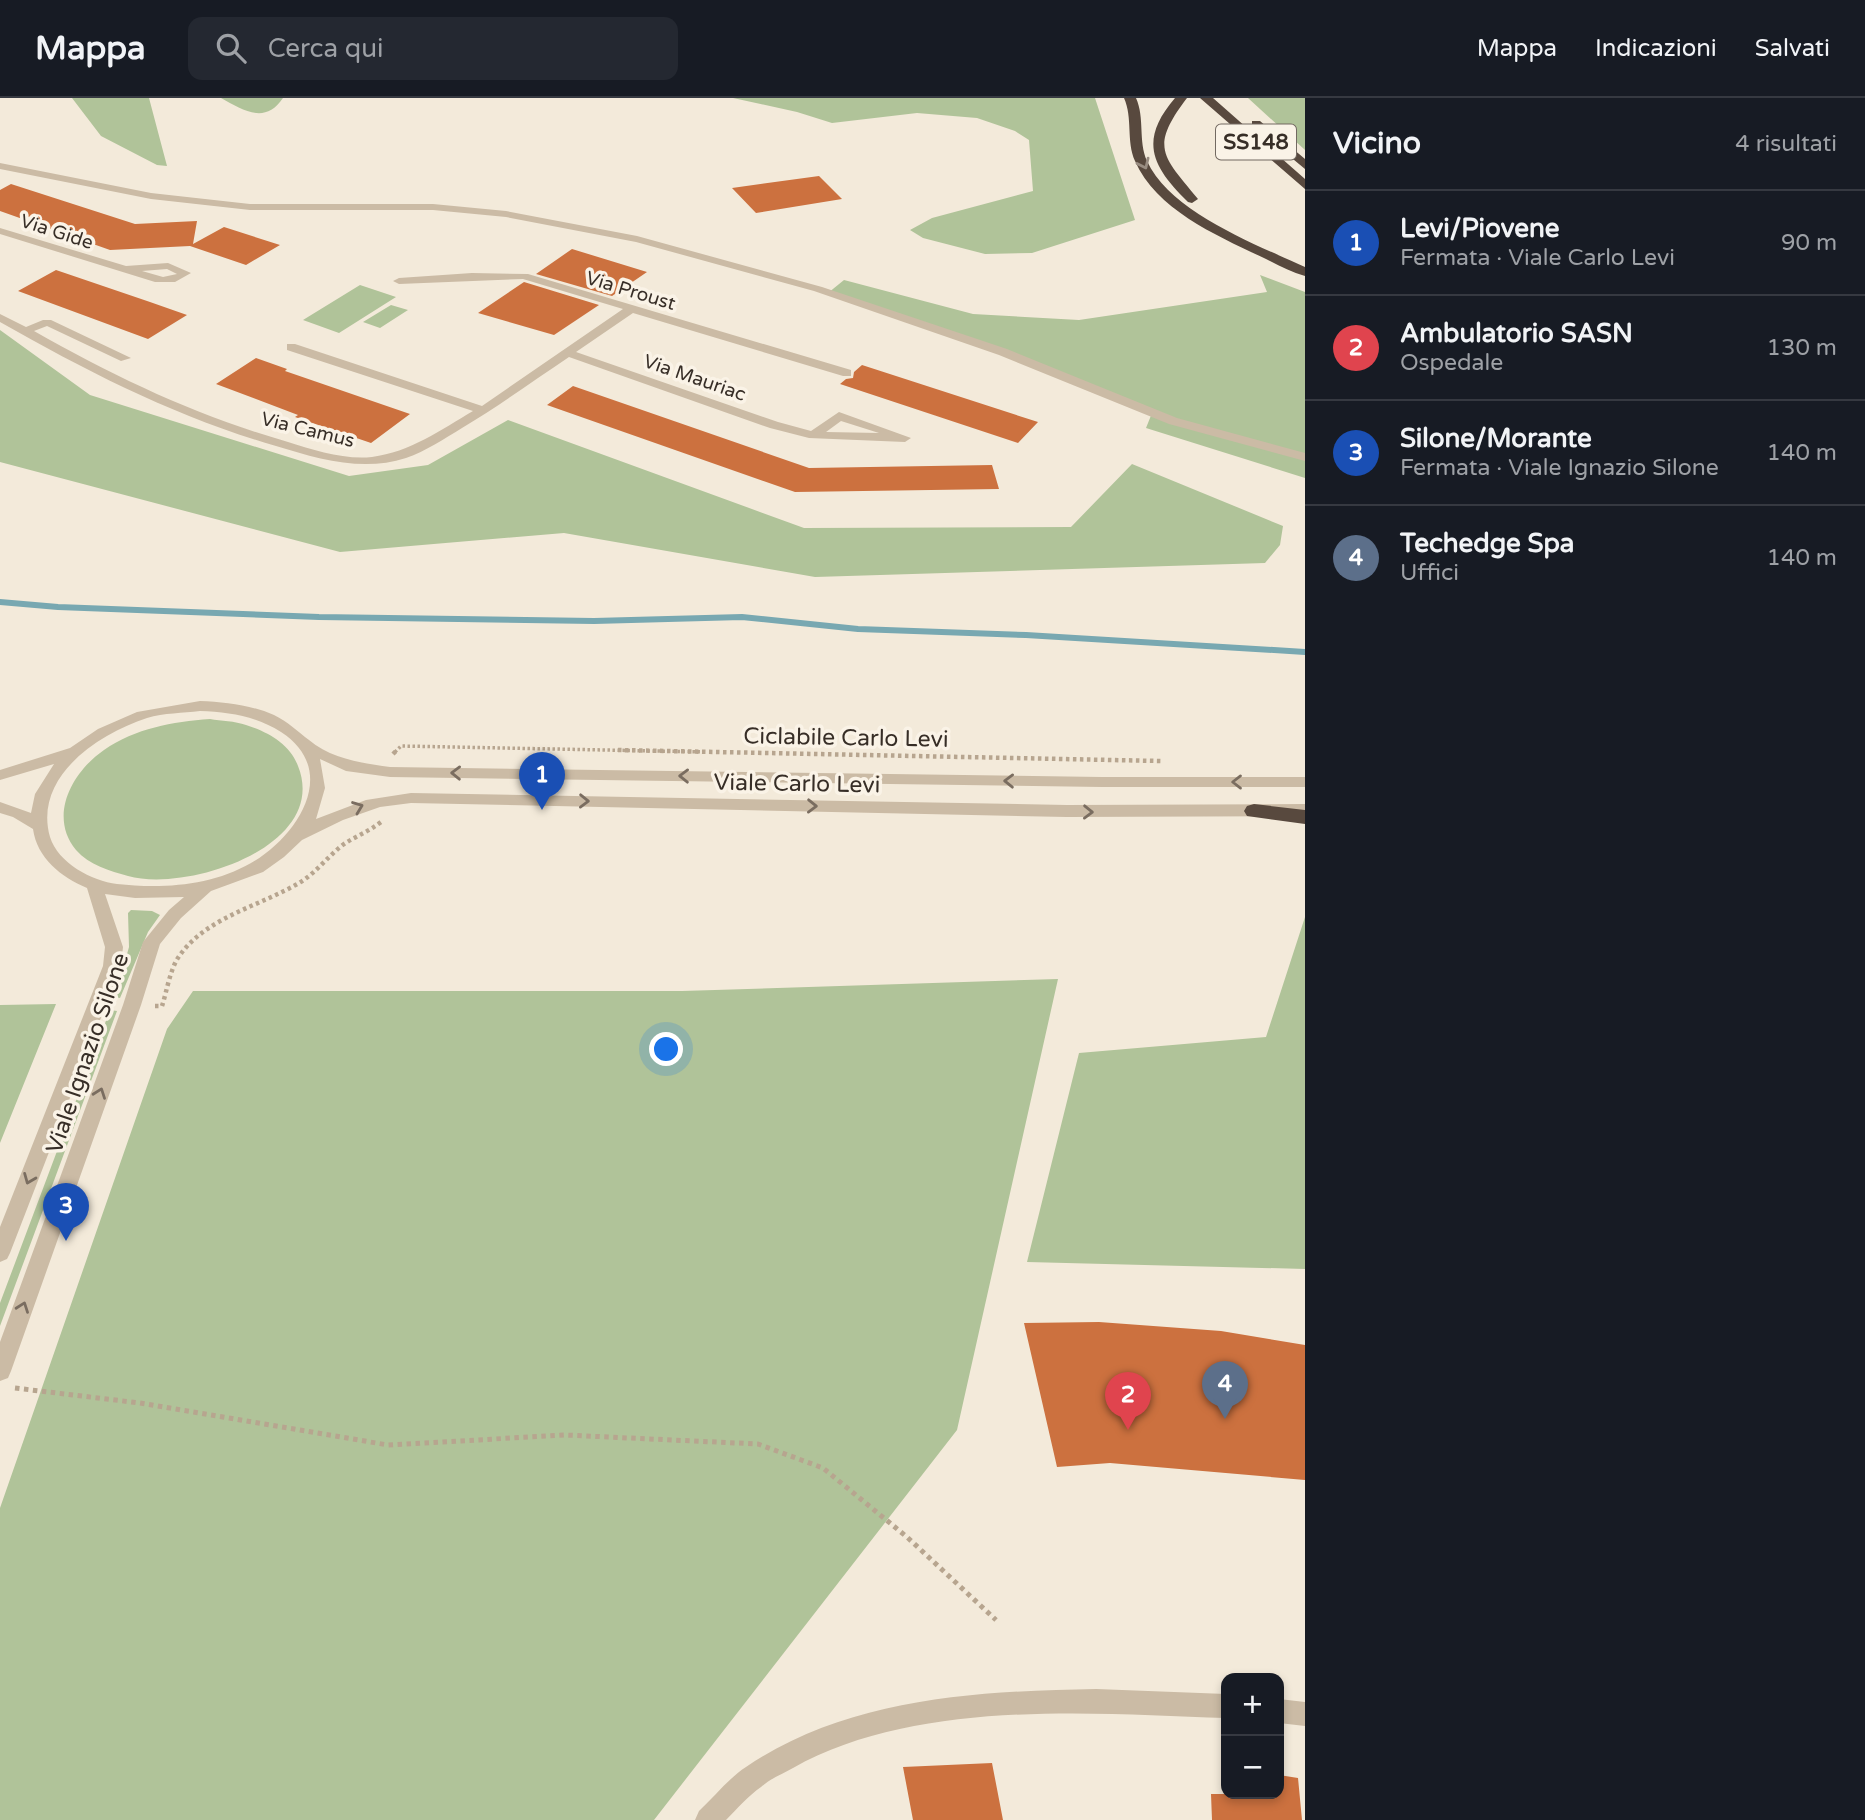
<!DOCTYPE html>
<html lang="it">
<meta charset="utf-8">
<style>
:root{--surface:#171b24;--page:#242831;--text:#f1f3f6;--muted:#9ea1a6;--line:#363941;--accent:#90a9b0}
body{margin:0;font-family:"Varela Round",sans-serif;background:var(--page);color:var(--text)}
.controls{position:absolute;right:21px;bottom:21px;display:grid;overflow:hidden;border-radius:14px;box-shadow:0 4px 10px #0003}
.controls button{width:63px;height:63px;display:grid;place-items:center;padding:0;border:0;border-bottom:2px solid var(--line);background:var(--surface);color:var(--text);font:35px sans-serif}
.you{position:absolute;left:667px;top:952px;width:24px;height:24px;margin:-18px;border:5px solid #fff;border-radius:50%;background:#1a73e8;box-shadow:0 0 0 10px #1a73e833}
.badge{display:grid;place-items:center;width:46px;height:46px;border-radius:50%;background:var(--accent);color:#fff;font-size:23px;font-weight:700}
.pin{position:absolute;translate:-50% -58px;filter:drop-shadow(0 2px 4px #0008)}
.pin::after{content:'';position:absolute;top:37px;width:24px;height:21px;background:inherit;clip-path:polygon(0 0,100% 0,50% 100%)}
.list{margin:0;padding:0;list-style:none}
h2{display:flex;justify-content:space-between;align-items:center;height:91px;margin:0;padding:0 28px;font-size:30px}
h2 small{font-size:23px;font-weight:400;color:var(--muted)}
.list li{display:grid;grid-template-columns:46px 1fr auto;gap:21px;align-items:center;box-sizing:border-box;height:105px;padding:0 28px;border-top:2px solid var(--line)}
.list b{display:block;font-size:26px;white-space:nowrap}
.list p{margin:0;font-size:23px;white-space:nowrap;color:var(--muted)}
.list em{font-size:23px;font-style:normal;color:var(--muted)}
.icon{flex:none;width:38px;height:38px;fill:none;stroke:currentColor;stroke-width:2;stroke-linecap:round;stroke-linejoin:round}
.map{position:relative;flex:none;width:1305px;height:1722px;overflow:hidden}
header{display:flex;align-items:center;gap:42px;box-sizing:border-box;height:98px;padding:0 35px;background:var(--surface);border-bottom:2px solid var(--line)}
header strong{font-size:33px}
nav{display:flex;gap:38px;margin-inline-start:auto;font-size:24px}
.search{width:490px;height:63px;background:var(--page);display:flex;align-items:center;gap:18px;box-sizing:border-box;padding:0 24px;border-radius:14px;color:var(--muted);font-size:26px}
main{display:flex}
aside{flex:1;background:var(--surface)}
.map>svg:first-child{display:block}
</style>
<header>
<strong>Mappa</strong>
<div class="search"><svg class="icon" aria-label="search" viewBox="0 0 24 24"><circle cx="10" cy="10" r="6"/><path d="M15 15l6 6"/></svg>Cerca qui</div>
<nav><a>Mappa</a><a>Indicazioni</a><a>Salvati</a></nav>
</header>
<main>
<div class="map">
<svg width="1305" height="1722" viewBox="0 0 1305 1722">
<rect width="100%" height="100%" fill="#f3eada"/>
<path fill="#b0c399" d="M72 0H149L167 68 157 67 101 38Z
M221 0H283C265 27 243 12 221 0Z
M733 0H1095L1135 122 1032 155 985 156 923 140 910 132 932 120 1033 93 1029 42 1015 33 977 20 917 15 832 25 797 14Z
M1248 0H1305V52Z
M1260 177 1305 194V380L1146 330 1152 315 1047 272 828 195 844 182 973 216 1079 222 1267 194Z
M360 187 396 199 339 235 303 222Z
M391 207 408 212 380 230 363 224Z
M0 232 90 297 349 378 428 367 508 322 804 430 1071 429 1132 366 1283 428 1280 447 1265 465 815 479 564 435 340 454 0 364Z
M210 621C221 623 235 623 246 627 268 634 290 646 298 668 330 748 187 795 128 778 110 773 89 767 76 752 48 718 72 674 104 652 136 630 172 624 210 621Z
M131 812 152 813 160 817 148 834 120 900 115 899 129 849 128 815Z
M1305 819V1171L1027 1164 1079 955 1266 939Z
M1058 881 957 1332 654 1722H0V1410L167 931 193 893H682Z
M56 906 0 1045V907Z
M110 912 117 913 0 1228V1205Z"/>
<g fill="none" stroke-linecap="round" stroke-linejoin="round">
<path stroke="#78a8b1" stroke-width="6" d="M0 504 58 509 319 519 594 523 742 519 858 531 1026 537 1305 554"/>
</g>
<path fill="#cc713f" d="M819 78 842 101 756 115 732 90Z
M11 86 135 126 197 123 193 146 224 129 280 147 246 167 190 148 110 152 0 113V92Z
M572 151 647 174 612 198 536 176Z
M56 172 150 204 187 217 148 241 18 193Z
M524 184 599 207 554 237 478 215Z
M256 260 287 271 285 273 410 316 371 345 295 319 298 317 216 286Z
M862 267 1038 324 1018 345 840 286 846 281 853 280 854 274Z
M573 288 809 370 992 367 999 391 795 394 547 307Z
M1099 1224 1221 1233 1305 1247V1382L1110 1365 1057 1369 1024 1225Z
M992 1665 1003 1722H913L903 1669Z
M1279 1677 1298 1680 1302 1722H1212L1211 1696H1279Z"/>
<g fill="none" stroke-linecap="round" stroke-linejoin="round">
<path stroke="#b7a58f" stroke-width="3.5" stroke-dasharray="2.5 2.5" stroke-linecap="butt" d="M395 654 401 648 707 654"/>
<path stroke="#b7a58f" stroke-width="4.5" stroke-dasharray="3.5 3.5" stroke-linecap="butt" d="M618 652 1161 663
M393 656 397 652
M155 908H162C167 893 170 870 180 857 207 819 260 808 299 785 316 775 328 758 344 746 356 738 368 734 381 724"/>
<path stroke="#b7a58f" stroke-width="5" stroke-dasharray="4.5 4.5" stroke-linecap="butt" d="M15 1290 140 1305 388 1347 565 1337 758 1346 823 1370 907 1439 996 1522"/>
<path fill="#cbbba5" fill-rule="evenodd" d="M0 65 151 95 250 106H433L506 113 637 138 822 189 1007 251 1177 320 1305 355V363L1169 326 999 257 814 193 636 144 506 119 433 112H250L151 101 0 71Z
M0 130 126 168 168 165 191 175 175 184H155L0 136ZM167 171 177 176 163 179 142 173Z
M472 175 528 176 851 272V278H843L633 215 576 254 778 324 811 333 839 314 911 340 905 344 809 340 770 330 569 259C533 283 499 308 462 330 444 341 426 353 406 360 363 374 318 361 276 348 176 319 90 275 0 224V216L26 229 43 222H51L131 260 121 263 47 228 34 233C117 280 197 318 288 344 314 352 344 362 372 359 410 354 441 332 473 313L287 252V246H295L482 308 623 211 523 181 399 186 393 183 399 180ZM841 323 879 335 826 334Z
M200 603C225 604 251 607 274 617 288 624 297 633 309 642 331 661 362 665 390 669L1102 679H1305V689H1102L390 679 346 673 320 661 325 690 316 721 366 702 411 695 1067 707 1305 706V718L1067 719 411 705 380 709 343 722 302 742 284 759 263 774 211 793 181 820 160 846 141 907 11 1273 8 1280 0 1283V1244L123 907 143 844 169 812 184 799 135 800 105 796 123 849 121 868 10 1155 7 1161 0 1164V1129L103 868 105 849 87 790C61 779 37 760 33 731L13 719 0 715V704L31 715 35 696 54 666 0 682V672L70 650 98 631 137 614ZM200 613C229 614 256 618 281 634 341 673 297 739 251 765 211 788 162 791 117 786 92 783 58 765 50 739 33 679 98 636 147 620 164 615 183 615 200 613Z
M1096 1591 1226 1596V1620C1090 1615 916 1601 793 1670 782 1676 770 1681 761 1689 748 1698 737 1711 726 1722H695L699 1713C714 1699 729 1680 746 1669 848 1600 977 1593 1096 1591Z
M1279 1601 1305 1604V1628L1279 1625Z"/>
<path fill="#58493e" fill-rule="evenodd" d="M1124 0H1136C1145 20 1138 43 1147 63 1170 114 1257 147 1305 169V178C1291 174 1278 167 1266 161 1220 139 1157 113 1135 63 1126 43 1133 20 1124 0Z
M1175 0H1187C1149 50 1163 58 1198 101L1192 105 1188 104C1151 68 1139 42 1175 0Z
M1200 0H1213L1305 81V91Z
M1252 23H1260L1305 61V71L1252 27Z
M1254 706 1305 712V726L1247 718 1244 713 1247 708Z"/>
</g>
<defs><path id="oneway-chevron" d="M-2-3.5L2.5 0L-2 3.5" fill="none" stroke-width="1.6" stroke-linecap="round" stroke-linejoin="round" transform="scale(1.75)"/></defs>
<use stroke="#998d82" href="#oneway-chevron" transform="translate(1144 66) rotate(65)"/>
<g stroke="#7a6d60">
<use href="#oneway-chevron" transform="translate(456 675) rotate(-179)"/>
<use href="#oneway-chevron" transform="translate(684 678) rotate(-179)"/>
<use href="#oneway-chevron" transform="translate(1009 683) rotate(-179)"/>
<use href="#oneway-chevron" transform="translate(1237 684) rotate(-180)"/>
<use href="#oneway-chevron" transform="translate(584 703) rotate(1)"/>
<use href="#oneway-chevron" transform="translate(812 708) rotate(1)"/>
<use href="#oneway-chevron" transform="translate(358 709) rotate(-21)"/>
<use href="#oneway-chevron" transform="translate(1088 714) rotate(1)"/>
<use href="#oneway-chevron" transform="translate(100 995) rotate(-70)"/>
<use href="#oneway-chevron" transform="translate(29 1081) rotate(112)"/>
<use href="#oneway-chevron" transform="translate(23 1209) rotate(-70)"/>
</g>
<g text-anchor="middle" stroke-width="7" stroke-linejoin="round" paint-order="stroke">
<g font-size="19" fill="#372e27" stroke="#faf3e7">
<text transform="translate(57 133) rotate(18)" y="7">Via Gide</text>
<text transform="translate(631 192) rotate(17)" y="7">Via Proust</text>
<text transform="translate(695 279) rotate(19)" y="7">Via Mauriac</text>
<text transform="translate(308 331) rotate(14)" y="7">Via Camus</text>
</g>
<rect fill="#faf3e7" stroke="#726961" stroke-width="2" x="1216" y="26.5" width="80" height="35" rx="5"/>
<g font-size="21" font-weight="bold" fill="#372e27">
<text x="1256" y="51">SS148</text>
</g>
<g font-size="23" fill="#372e27" stroke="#faf3e7">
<text transform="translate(846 639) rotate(1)" y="8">Ciclabile Carlo Levi</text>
<text transform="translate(797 685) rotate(1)" y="8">Viale Carlo Levi</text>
<text transform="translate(87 955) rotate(-71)" y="8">Viale Ignazio Silone</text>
</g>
</g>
</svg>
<div class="controls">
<button>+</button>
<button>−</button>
</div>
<div class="you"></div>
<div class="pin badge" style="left:542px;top:712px;background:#1a4fb4">1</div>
<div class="pin badge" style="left:1128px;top:1332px;background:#e0444e">2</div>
<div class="pin badge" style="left:66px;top:1143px;background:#1a4fb4">3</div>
<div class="pin badge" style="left:1225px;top:1321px;background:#5c6f8a">4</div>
</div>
<aside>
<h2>Vicino<small>4 risultati</small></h2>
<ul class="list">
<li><span class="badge" style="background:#1a4fb4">1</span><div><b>Levi/Piovene</b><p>Fermata · Viale Carlo Levi</p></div><em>90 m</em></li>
<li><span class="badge" style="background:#e0444e">2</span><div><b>Ambulatorio SASN</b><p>Ospedale</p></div><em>130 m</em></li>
<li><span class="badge" style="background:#1a4fb4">3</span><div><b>Silone/Morante</b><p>Fermata · Viale Ignazio Silone</p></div><em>140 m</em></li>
<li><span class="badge" style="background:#5c6f8a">4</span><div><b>Techedge Spa</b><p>Uffici</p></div><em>140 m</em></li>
</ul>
</aside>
</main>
